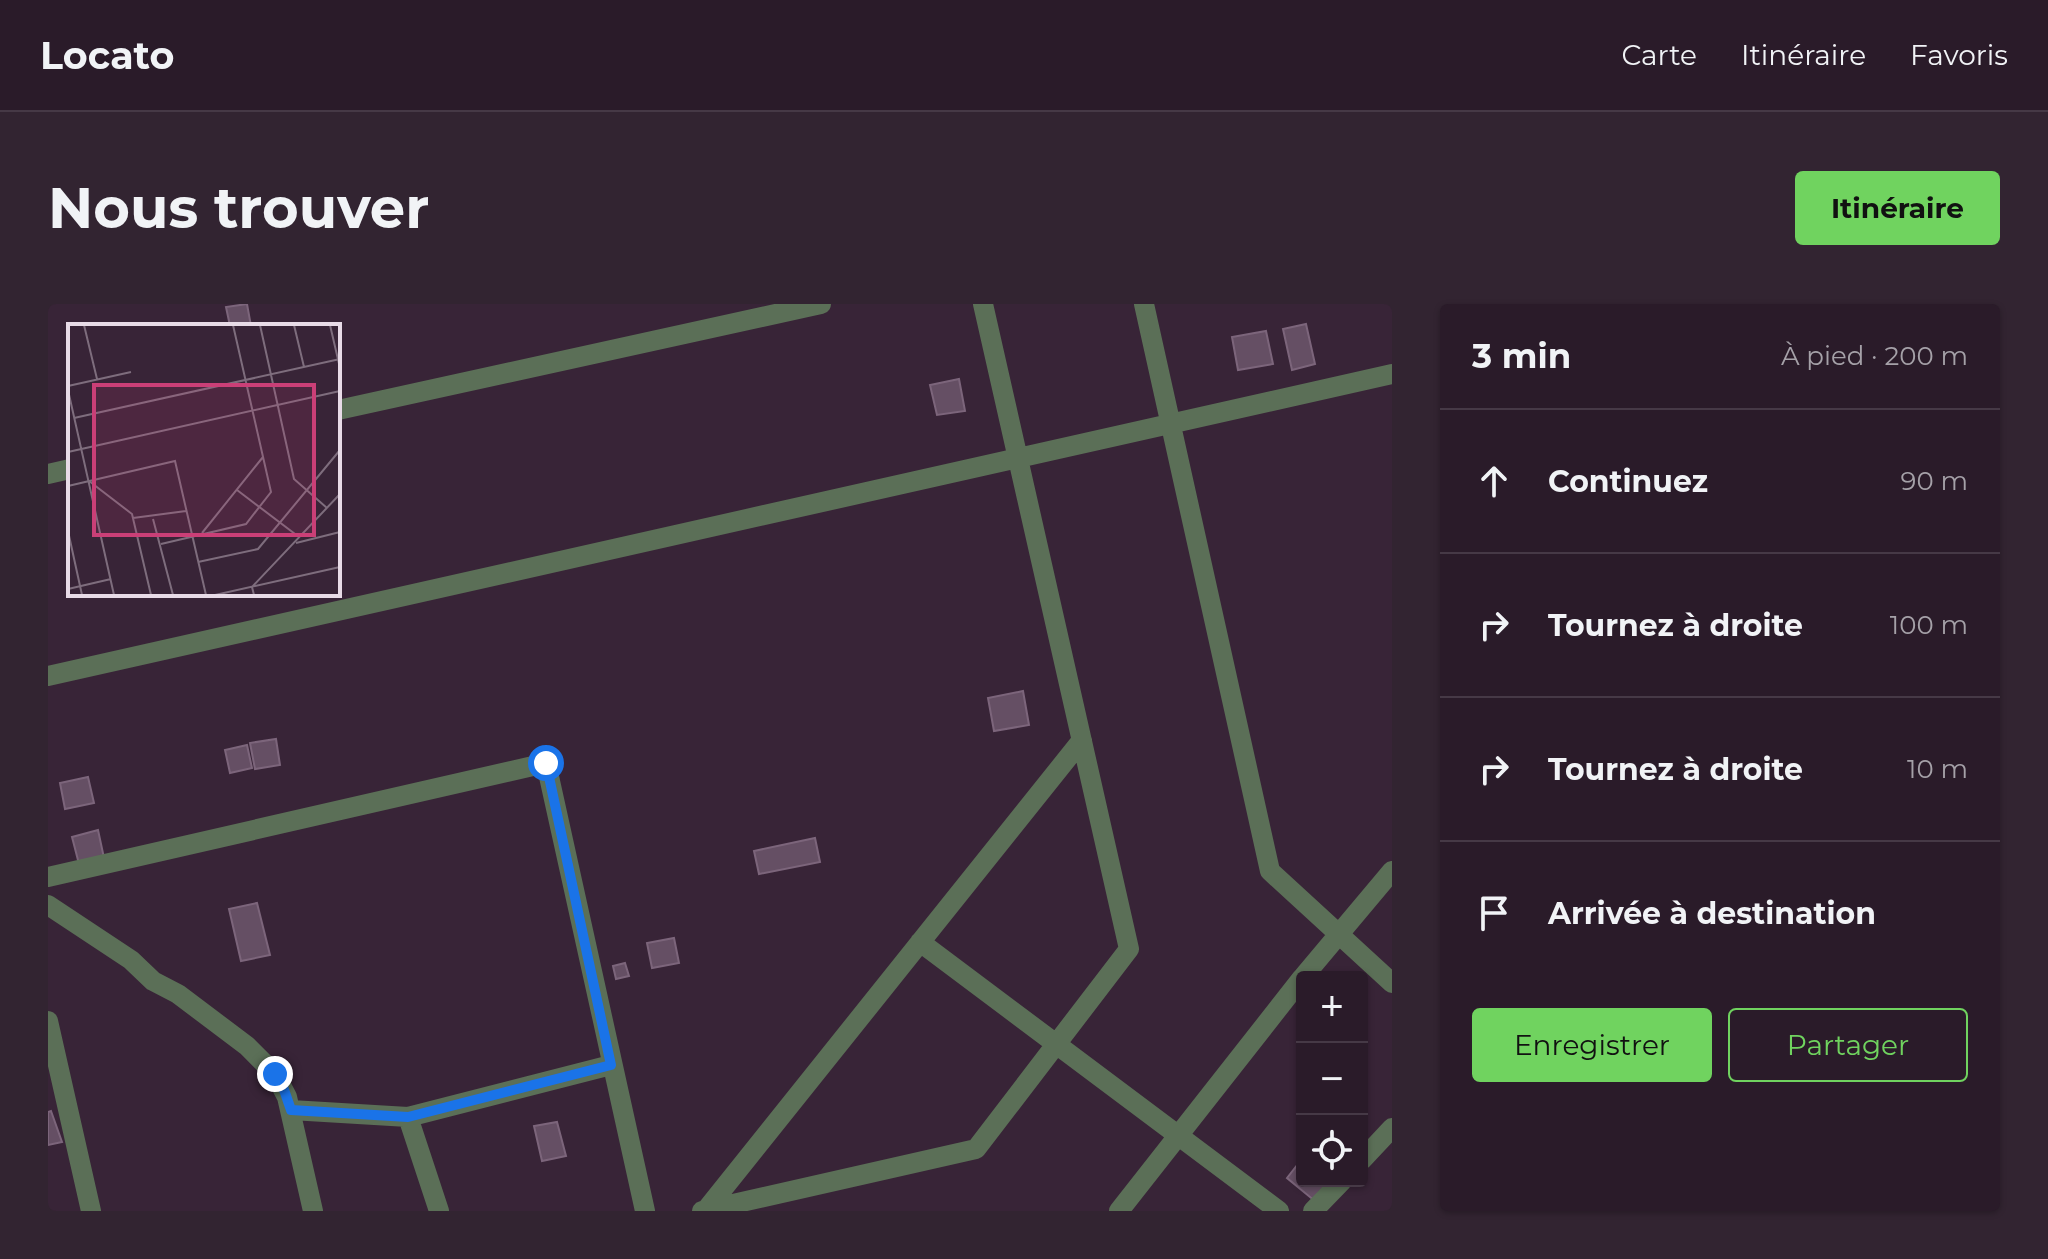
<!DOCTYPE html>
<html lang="fr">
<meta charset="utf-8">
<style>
:root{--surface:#2a1b29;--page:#322431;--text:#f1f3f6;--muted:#a5a1a8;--line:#463946;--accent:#70d35f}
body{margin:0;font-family:Montserrat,sans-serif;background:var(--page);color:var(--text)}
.controls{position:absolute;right:24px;bottom:24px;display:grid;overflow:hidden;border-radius:8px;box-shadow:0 2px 6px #0004}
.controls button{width:72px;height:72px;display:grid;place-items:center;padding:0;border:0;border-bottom:2px solid var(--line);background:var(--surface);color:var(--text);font:40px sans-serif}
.stop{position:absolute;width:24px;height:24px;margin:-18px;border:6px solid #1a73e8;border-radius:50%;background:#fff}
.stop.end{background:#1a73e8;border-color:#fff;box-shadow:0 2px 8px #0008}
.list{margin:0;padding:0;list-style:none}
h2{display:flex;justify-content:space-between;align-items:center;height:104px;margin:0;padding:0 32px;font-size:34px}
h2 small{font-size:26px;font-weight:400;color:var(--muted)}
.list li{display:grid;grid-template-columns:52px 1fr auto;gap:24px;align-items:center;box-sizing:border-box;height:144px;padding:0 32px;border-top:2px solid var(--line)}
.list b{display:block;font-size:30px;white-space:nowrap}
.list em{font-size:26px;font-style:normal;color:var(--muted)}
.actions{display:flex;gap:16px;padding:24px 32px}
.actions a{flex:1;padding:18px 0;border:2px solid var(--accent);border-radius:8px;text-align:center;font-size:28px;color:var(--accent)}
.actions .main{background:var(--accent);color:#111}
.icon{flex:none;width:44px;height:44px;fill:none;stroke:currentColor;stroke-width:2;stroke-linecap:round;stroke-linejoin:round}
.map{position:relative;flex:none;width:1344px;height:907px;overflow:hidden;border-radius:8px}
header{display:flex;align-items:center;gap:48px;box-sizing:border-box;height:112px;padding:0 40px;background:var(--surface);border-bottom:2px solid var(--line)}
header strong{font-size:38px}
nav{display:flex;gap:44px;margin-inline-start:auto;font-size:28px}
.intro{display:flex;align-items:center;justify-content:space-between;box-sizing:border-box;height:192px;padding:0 48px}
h1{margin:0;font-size:56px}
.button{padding:20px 36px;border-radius:8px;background:var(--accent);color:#111;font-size:28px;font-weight:700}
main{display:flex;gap:48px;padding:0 48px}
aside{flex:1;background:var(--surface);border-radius:8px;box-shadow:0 2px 6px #0004}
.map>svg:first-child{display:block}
</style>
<header>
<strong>Locato</strong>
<nav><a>Carte</a><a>Itinéraire</a><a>Favoris</a></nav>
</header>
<div class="intro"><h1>Nous trouver</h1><a class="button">Itinéraire</a></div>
<main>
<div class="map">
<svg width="1344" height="907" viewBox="0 0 1344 907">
<rect width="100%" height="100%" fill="#382437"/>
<path fill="#654f64" stroke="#7c657b" stroke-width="2" d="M199 0 203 22H182L178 3Z
M1258 20 1267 60 1244 66 1235 25Z
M1218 27 1225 60 1190 66 1184 33Z
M911 75 917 107 889 111 882 81Z
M975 387 981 421 946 427 940 394Z
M228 435 232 461 207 465 202 439Z
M199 441 204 464 182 469 177 446Z
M40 473 46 499 17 505 12 479Z
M50 526 56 554 31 560 24 533Z
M767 534 772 558 711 570 706 547Z
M209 599 222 651 193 657 181 605Z
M626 634 631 659 604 664 599 639Z
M577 659 581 672 568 675 565 662Z
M3 807 14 838 0 841V808Z
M509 818 518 852 494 857 486 822Z
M1254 855V877H1288L1268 898 1239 874Z"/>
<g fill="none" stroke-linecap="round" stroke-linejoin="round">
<path stroke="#5b6f57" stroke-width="20" d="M1096 0 1222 567 1344 679
M290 106 773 0
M0 170 22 165
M0 372 1344 70
M0 573 498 459 597 907
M0 601 83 656 105 677 130 690 199 742 227 770 239 793 265 907
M872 638 1231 907
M1255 673 1344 567
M0 717 43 907
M243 806 360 813 563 761
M360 813 391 907
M1314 856 1344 824
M658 906 1034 436
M654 907 928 845 1081 645 935 0
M1071 907 1254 674
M1265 907 1294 877"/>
</g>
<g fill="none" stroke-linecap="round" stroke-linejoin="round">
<path stroke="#1a73e8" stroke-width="10" d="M227 770 234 780 243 806 360 813 563 761 498 459"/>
</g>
<g transform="translate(20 20)">
<rect width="272" height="272" fill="#382437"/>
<path fill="none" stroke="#7e6d7d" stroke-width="2" d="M16 1 29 55M192 1 226 155 259 184M226 1 236 43M262 1 272 44M0 62 63 48M0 66 46 271M6 94 272 35M0 128 272 67M21 157 64 190 83 271M0 162 107 137 138 271M169 166 231 213M65 194 118 187M85 195 105 271M0 207 14 271M134 209 195 133M228 219 272 208M93 220 178 200 203 168 165 1M130 238 190 225 272 126M0 265 43 255M147 271 272 243M186 271 184 263 272 170"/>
<path fill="#ca3f77" fill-opacity="0.15" stroke="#ca3f77" stroke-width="4" d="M26 61H246V211H26Z"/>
<rect width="272" height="272" fill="none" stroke="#e8dbe7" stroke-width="4"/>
</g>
</svg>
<div class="controls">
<button>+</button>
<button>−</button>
<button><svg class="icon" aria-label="locate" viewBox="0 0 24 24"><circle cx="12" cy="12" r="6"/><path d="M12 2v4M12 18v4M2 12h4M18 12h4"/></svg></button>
</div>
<div class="stop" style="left:498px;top:459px"></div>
<div class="stop end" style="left:227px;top:770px"></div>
</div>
<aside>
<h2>3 min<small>À pied · 200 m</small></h2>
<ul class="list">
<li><svg class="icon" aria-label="ahead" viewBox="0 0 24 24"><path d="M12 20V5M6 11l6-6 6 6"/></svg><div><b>Continuez</b></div><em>90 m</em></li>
<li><svg class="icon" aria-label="right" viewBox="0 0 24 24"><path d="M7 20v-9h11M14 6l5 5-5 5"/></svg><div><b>Tournez à droite</b></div><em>100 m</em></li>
<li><svg class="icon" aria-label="right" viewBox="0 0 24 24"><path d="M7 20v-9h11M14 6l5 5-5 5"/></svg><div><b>Tournez à droite</b></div><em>10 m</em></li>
<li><svg class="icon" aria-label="arrive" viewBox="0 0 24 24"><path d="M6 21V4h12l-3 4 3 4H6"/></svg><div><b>Arrivée à destination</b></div></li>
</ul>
<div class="actions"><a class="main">Enregistrer</a><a>Partager</a></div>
</aside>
</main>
